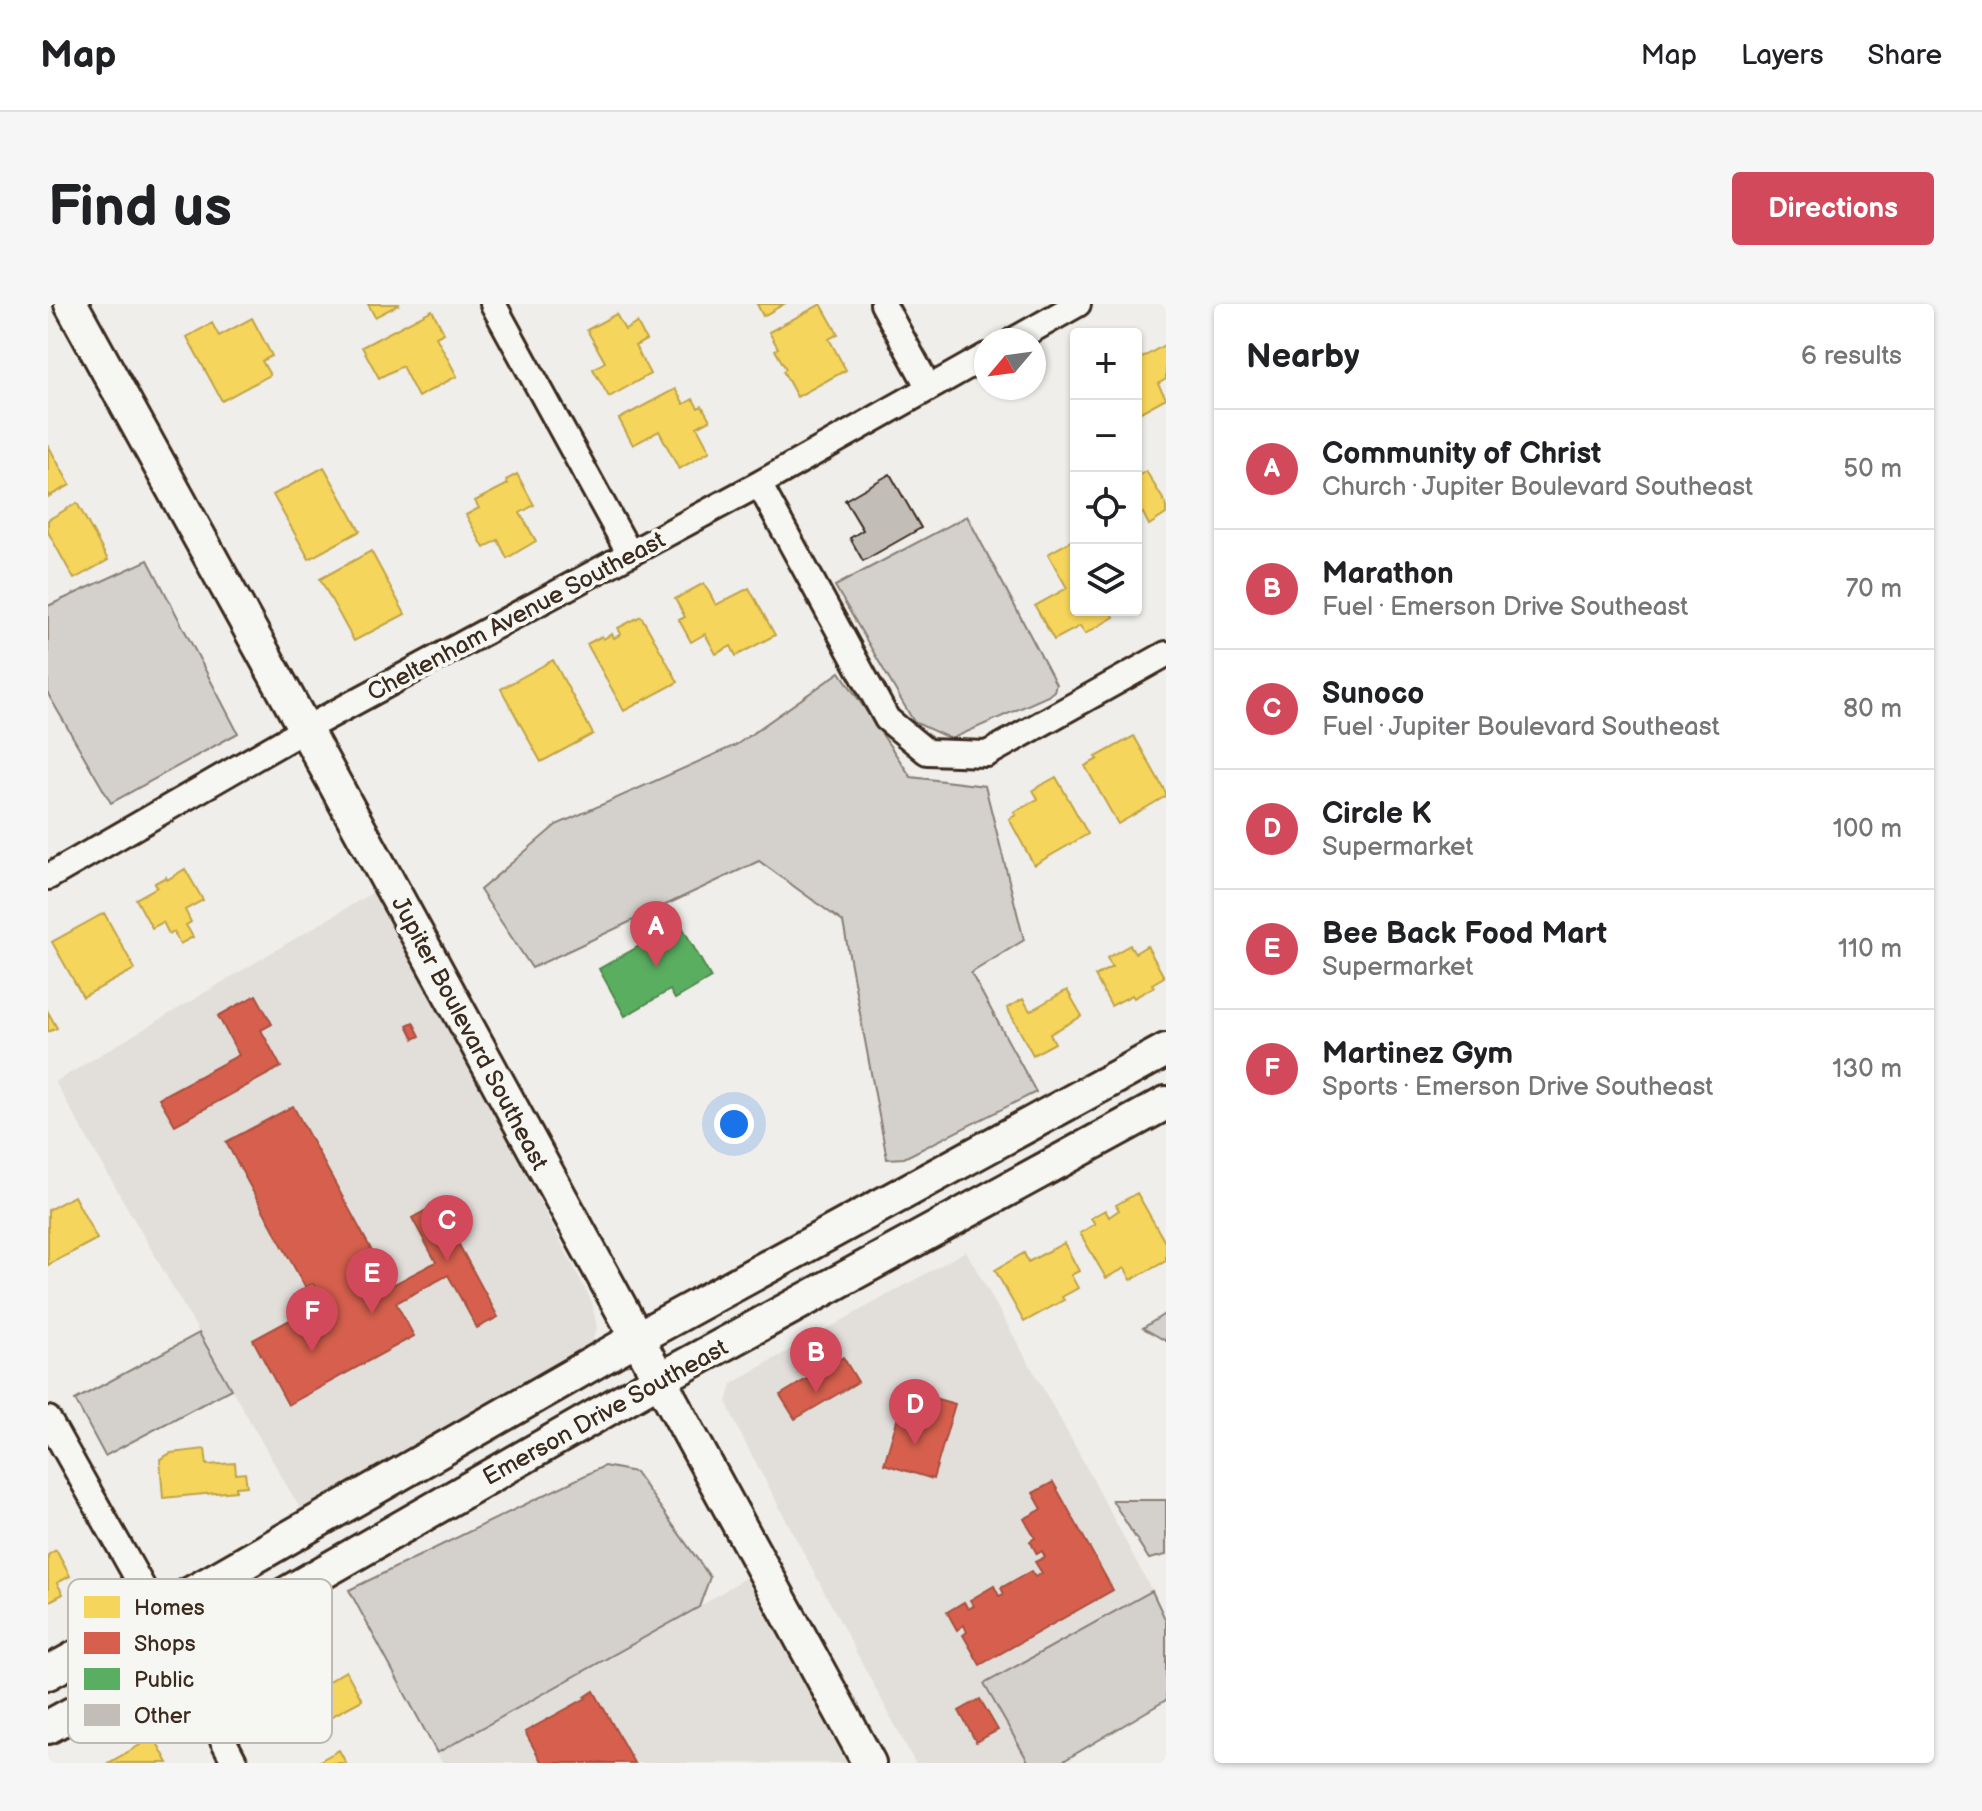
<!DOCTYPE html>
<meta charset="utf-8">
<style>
:root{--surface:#fff;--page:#f6f6f6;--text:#202124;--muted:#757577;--line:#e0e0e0;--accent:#d1495b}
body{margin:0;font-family:"Balsamiq Sans",sans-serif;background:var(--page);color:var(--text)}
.controls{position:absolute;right:24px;top:24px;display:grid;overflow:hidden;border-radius:8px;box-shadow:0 2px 6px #0004}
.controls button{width:72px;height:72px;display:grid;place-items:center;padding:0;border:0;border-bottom:2px solid var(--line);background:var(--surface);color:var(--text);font:40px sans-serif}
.compass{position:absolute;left:926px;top:24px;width:72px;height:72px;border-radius:50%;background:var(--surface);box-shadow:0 2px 6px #0004;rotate:241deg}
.you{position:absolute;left:686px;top:820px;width:28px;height:28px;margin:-20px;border:6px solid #fff;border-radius:50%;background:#1a73e8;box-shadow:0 0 0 12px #1a73e833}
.badge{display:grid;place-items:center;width:52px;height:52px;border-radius:50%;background:var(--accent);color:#fff;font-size:26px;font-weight:700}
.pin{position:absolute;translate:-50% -66px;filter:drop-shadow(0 2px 4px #0008)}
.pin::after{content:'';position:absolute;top:42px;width:28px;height:24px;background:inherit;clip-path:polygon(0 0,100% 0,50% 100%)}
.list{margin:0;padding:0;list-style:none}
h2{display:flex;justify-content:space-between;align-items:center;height:104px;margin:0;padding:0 32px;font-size:34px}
h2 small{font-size:26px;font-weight:400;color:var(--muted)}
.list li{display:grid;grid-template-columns:52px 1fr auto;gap:24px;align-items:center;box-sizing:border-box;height:120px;padding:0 32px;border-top:2px solid var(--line)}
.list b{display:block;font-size:30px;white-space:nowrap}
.list p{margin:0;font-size:26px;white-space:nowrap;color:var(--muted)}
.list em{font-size:26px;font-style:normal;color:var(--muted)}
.icon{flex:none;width:44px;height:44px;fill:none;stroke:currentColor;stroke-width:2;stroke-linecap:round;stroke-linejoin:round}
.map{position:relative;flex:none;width:1118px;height:1459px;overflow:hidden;border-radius:8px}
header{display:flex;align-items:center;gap:48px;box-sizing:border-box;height:112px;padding:0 40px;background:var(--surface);border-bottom:2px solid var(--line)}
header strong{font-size:38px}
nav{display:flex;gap:44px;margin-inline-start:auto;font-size:28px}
.intro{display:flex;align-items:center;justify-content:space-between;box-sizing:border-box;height:192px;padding:0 48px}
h1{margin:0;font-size:56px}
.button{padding:20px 36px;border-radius:8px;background:var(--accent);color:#fff;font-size:28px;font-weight:700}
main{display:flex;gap:48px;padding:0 48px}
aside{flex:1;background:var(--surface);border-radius:8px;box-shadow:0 2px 6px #0004}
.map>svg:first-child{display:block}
</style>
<header>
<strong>Map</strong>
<nav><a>Map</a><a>Layers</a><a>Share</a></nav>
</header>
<div class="intro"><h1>Find us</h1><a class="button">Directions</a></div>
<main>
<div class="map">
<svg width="1118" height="1459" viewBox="0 0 1118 1459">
<rect width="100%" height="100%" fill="#efeeea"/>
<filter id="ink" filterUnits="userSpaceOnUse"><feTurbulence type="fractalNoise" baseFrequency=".0125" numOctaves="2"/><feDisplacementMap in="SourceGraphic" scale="16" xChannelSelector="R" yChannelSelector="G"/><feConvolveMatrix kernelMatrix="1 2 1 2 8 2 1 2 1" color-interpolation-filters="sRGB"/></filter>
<g filter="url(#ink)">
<path fill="#e2dfdb" d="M327 587 392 706 544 998 549 1024 541 1047 254 1208 7 778Z
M918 947 1025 1138 1104 1287 937 1380 981 1459H867L691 1127 679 1099 684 1080 722 1057Z
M698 1273 802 1459H394L389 1449 651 1303Z"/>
<path fill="#d4d1cc" stroke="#887e75" stroke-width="2" d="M919 212 1008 380 1006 387 1000 392 903 435 866 418 787 282Z
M100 256 190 429 63 499 0 390V302Z
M792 368 863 473 937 482 976 636 923 669 988 788 856 854 839 855 795 618 711 557 484 664 432 586 508 521 688 441Z
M1118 1009V1037L1095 1024Z
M151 1029 183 1085 57 1152 27 1096Z
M556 1162 587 1168 662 1273 651 1303 389 1449 301 1286Z
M1064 1196H1118V1251L1101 1255Z
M1104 1287 1118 1317V1396L1012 1459H981L936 1380Z"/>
<path fill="#f6d55c" stroke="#bea249" stroke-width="2" d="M320 0H352L327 13Z
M709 0H736L715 12Z
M773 0 790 30 781 35 798 66 749 93 735 67 738 65 727 46 730 44 721 28Z
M384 6 396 29 388 33 409 72 370 93 354 62 331 74 314 43Z
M568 10 577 26 589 19 598 36 587 42 602 70 561 93 545 65 557 58 539 26Z
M204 14 224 52 214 57 222 71 174 97 139 33 164 19 171 32Z
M1118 40V75L1110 80 1118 94 1089 110 1088 48 1092 55Z
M627 85 636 100 645 95 650 104 654 102 662 116 649 123 662 147 631 165 611 127 585 141 571 115Z
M0 141 22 181 0 193Z
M276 163 312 227 261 255 225 191Z
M1098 167 1118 200V210L1101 221 1095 209 1088 213V173Z
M469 170 486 201 472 209 488 237 459 254 450 236 436 244 418 211 431 204 427 197 460 180 458 176Z
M29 199 60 256 26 275 0 228V216Z
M1025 236 1028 242V306H1062L1066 313 1037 330 1032 322 1006 336 987 302 1019 284 1000 250Z
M323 247 357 310 306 337 272 275Z
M656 279 668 301 701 284 727 331 688 352 683 342 668 350 657 330 643 338 631 316 637 313 627 295Z
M593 312 630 378 576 407 539 340 554 332 555 335 564 330 566 334 573 330 570 324Z
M505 356 545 430 493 458 453 385Z
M1086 432 1118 489V492L1070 520 1037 462 1050 455 1048 453Z
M1008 473 1040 530 986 561 961 515 968 511 966 508 990 495 985 486Z
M137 565 155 596 137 606 143 618 138 621 145 633 132 640 126 628 121 630 115 618 104 624 88 595 109 583 107 579 118 573 119 576Z
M56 609 87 665 35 693 4 638Z
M1082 641 1087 649 1099 642 1116 673 1104 680 1106 683 1086 694 1084 691 1063 702 1047 672 1064 663 1059 654Z
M1019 686 1034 712 1002 730 1007 739 985 751 959 704 975 695 982 707Z
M0 708 9 724 0 728Z
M1089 889 1118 940V957L1083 976 1077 964 1058 974 1032 929 1047 920 1043 914 1057 906 1061 913 1071 906 1068 901Z
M26 892 49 935 0 961V906Z
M1016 939 1031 967 1023 971 1030 984 1014 993 1016 996 976 1018 947 966 976 949 980 958Z
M157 1145 159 1161 187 1159 188 1170 197 1169 199 1182 188 1183V1187L115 1194 112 1155 123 1149Z
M8 1246 22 1272 9 1279 15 1290 0 1298V1251Z
M255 1351 272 1382 298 1367 314 1396 240 1436 227 1413 239 1406 235 1398 228 1402 220 1389 215 1392 209 1380 211 1379 210 1376Z
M106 1433 120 1459H59L62 1458Z
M291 1446 298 1459H268Z"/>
<path fill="#d6604d" stroke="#a8503f" stroke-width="2" d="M208 691 224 720 213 726 233 763 127 821 111 794 191 751 170 712Z
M365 718 372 732 366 735 359 721Z
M245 802 343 982 388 958 364 914 389 900 450 1013 429 1024 400 971 348 999 366 1032 240 1101 205 1036 275 998 265 980 257 983 178 838Z
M795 1053 810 1078 747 1115 732 1091Z
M858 1086 907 1100 885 1175 836 1160Z
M1005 1178 1065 1286 932 1361 915 1331 919 1328 916 1321 909 1326 899 1308 916 1298 920 1305 926 1302 922 1296 946 1282 951 1292 956 1290 953 1284 983 1267 987 1273 994 1269 987 1258 997 1253 994 1247 989 1250 982 1237 987 1234 976 1215 994 1205 985 1189Z
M546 1387 586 1459H494L477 1428 538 1394 537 1393Z
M932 1395 950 1426 928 1438 911 1407Z"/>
<path fill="#5aae61" stroke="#51864d" stroke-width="2" d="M632 619 663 674 627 695 622 686 577 712 551 665Z"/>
<path fill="#c2bdb7" stroke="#3b2a1e" stroke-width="2" d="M842 170 873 224 815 257 802 234 815 226 797 196Z"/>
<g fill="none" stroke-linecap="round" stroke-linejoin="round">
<defs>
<path id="street" d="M445 0 582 250
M835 0 881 84
M966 36 1030 0
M711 180 839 415 879 448 939 450 1118 350
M0 573 257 425 711 180 938 52
M0 1115 109 1309
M131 1351 187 1459"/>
<path id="secondary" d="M23 0 257 425 821 1459
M0 1369 165 1277 589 1034 1118 746
M0 1423 131 1351 612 1075 1118 799"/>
</defs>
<use href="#street" stroke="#3b2a1e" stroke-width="30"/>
<use href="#secondary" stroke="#3b2a1e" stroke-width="38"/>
<use href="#street" stroke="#f6f6f2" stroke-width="24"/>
<use href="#secondary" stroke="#f6f6f2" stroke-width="32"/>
</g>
</g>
<g text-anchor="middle" stroke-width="8" stroke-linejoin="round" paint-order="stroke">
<g font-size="24" fill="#3b2a1e" stroke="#f6f6f2">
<text transform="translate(468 312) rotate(-28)" y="8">Cheltenham Avenue Southeast</text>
<text transform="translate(422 729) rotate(62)" y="8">Jupiter Boulevard Southeast</text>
<text transform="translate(557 1108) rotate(-29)" y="8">Emerson Drive Southeast</text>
</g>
</g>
<rect x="20" y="1275" width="264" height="164" rx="12" fill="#f6f6f2" stroke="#beb9b2" stroke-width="2"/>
<rect x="36" y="1292" width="36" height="22" fill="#f6d55c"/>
<rect x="36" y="1328" width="36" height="22" fill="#d6604d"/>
<rect x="36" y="1364" width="36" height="22" fill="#5aae61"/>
<rect x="36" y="1400" width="36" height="22" fill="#c2bdb7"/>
<g font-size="22" fill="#3b2a1e">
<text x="86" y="1311">Homes</text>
<text x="86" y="1347">Shops</text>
<text x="86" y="1383">Public</text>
<text x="86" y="1419">Other</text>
</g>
</svg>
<div class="controls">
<button>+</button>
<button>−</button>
<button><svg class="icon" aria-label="locate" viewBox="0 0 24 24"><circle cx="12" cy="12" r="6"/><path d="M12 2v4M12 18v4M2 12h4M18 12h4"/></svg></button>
<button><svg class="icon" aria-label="layers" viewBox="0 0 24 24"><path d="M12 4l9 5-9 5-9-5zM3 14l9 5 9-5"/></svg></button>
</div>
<svg class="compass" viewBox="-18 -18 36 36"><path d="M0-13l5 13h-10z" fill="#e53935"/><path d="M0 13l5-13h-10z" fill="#757577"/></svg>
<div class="you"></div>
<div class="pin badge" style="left:608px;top:663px">A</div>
<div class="pin badge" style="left:768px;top:1089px">B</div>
<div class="pin badge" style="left:399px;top:957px">C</div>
<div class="pin badge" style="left:867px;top:1141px">D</div>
<div class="pin badge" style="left:324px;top:1010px">E</div>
<div class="pin badge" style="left:264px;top:1048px">F</div>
</div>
<aside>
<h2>Nearby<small>6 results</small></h2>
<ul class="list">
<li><span class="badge">A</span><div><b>Community of Christ</b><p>Church · Jupiter Boulevard Southeast</p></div><em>50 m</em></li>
<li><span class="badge">B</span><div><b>Marathon</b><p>Fuel · Emerson Drive Southeast</p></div><em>70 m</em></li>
<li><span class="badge">C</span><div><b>Sunoco</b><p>Fuel · Jupiter Boulevard Southeast</p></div><em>80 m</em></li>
<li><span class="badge">D</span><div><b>Circle K</b><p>Supermarket</p></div><em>100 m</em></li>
<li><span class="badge">E</span><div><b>Bee Back Food Mart</b><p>Supermarket</p></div><em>110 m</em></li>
<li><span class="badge">F</span><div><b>Martinez Gym</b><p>Sports · Emerson Drive Southeast</p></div><em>130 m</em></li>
</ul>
</aside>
</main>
